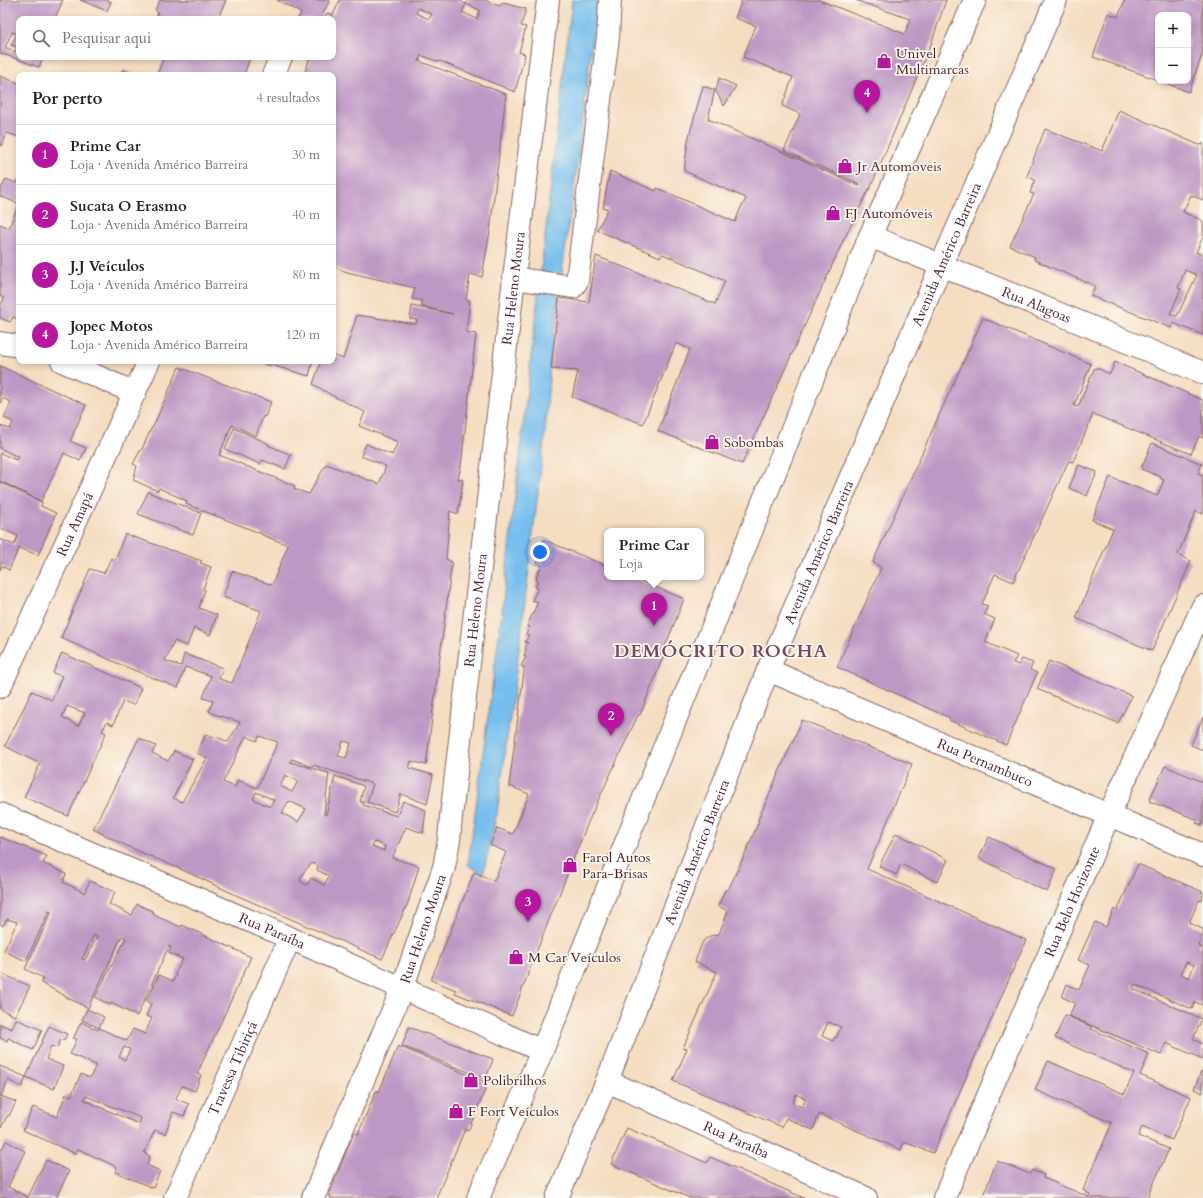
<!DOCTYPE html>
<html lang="pt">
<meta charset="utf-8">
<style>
:root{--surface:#fff;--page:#f2f2f2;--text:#222;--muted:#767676;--line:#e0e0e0;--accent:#b5179e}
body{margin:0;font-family:Cardo,serif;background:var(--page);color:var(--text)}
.controls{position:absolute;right:12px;top:12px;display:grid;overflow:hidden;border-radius:8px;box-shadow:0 2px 6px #0003}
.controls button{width:36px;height:36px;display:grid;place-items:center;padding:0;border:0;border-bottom:1px solid var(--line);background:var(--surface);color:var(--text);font:20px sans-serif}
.you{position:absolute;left:540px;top:552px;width:14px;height:14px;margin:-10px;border:3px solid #fff;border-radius:50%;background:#1a73e8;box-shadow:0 0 0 6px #1a73e833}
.badge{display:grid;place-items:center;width:26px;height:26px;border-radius:50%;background:var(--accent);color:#fff;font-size:13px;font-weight:700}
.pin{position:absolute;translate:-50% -33px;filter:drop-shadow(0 1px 2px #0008)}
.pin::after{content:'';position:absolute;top:21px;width:14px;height:12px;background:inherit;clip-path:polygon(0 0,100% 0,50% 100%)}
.popup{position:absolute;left:604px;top:528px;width:100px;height:52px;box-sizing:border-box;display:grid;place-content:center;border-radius:8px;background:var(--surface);filter:drop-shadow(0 1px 3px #0005);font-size:13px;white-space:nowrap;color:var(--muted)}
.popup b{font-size:15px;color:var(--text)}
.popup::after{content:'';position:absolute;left:50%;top:100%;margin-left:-8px;border:8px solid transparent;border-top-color:var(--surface)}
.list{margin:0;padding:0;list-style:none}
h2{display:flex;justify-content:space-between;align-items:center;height:52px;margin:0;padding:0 16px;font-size:17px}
h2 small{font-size:13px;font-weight:400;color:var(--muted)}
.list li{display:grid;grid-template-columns:26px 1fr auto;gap:12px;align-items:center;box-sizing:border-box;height:60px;padding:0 16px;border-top:1px solid var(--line)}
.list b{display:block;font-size:15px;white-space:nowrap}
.list p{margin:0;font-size:13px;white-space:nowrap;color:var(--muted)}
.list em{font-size:13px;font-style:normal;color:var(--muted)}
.icon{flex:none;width:22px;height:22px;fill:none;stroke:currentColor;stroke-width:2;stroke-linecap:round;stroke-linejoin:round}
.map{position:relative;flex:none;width:1203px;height:1198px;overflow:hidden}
.search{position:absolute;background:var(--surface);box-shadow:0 2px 6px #0003;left:16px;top:16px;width:320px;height:44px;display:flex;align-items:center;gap:10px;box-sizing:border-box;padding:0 14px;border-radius:8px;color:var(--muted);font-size:15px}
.panel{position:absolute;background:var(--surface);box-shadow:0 2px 6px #0003;left:16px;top:72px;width:320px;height:292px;border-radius:8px}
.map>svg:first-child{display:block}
</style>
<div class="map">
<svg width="1203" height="1198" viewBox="0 0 1203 1198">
<rect width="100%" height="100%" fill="#fbf7ec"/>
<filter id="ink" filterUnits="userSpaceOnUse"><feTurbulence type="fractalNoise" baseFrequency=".025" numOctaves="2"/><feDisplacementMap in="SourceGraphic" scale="8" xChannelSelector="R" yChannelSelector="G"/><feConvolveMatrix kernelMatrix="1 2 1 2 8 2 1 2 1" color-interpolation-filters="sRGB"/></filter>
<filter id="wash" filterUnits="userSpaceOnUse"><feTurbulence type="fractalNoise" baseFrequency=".012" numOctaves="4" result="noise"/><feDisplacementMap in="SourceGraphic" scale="16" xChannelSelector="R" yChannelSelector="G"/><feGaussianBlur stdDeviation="0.9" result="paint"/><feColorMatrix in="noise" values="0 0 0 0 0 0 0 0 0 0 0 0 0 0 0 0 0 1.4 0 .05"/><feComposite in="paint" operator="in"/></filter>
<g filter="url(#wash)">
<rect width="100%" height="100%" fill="#f4ddc1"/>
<path fill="#76beee" stroke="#606e8c" d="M572 0H597L580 143 551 351 545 433 521 635 497 813 483 874 468 865 500 627Z"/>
<g id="blocks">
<path fill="#be98c4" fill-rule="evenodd" d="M0 0H63L55 18 19 19V57H43L39 67 0 53ZM12 32 17 34 11 45 17 47 15 52 5 47Z
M80 0H107L111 2 107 11Z
M160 0H226L218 18 221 19H156L158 12 155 10Z
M277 0H330L320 19H298L301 13Z
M340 0H458L466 4 468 0H485L499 6 503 3 526 9 521 26 526 27 519 52 525 54 515 92 440 61 439 62 421 55 419 61 506 94 490 231 482 277 470 274 466 300 470 301 466 332 476 334 461 466 458 479 463 480 458 514 450 511 446 559 452 562 426 765 411 761 409 768 433 775 427 804 401 794 395 812 367 802 373 784 313 765 312 767 292 759 290 762 329 773 324 814 326 815 335 776 364 786 360 802H363V805L397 816 403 801 426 810 423 833 406 827 392 858 419 866 408 903 382 959 236 895 185 871 131 848 93 829 139 738 156 746 152 753 168 761 174 751 193 759 173 798 182 802 207 758 197 753 206 734 217 738V737L228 742 240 722 214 714 209 711 213 701 203 698 211 676 185 667 178 688 124 666 61 638 90 569 104 573 111 558 115 560 125 534 202 561 200 563 211 567 203 589 205 590 199 608 217 615 210 635 194 628 187 646 174 641 165 661 181 666 184 654 223 668 219 679 232 683 261 611 223 597 232 571 272 585 288 545 262 535V534L186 504 187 501 159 488 158 491 133 480 137 466 133 464 140 451H141L152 427H153L179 367 271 402 265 417 263 416 256 436 232 425 219 455 295 486 294 489 309 494 326 464 379 484 386 466 361 456 366 444 392 455 398 442 359 426 365 412 333 396 313 384 321 361H333V355L343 359 357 315 416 324 417 320 410 319 412 306 453 314 421 306 422 301 412 299 415 288 347 272 333 267V75H304L310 57H333V19H324L327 13 333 15ZM466 4 480 10 477 19 462 12ZM418 8 432 14 429 19 416 13ZM246 736 257 741 259 736 278 742 257 788 238 780 235 787 223 782ZM343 741 351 743 346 758 338 756ZM285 775 298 781 292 792 280 786ZM256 792 274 800 270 807 253 799ZM289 801 306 809 298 822 282 813ZM374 842 385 846 384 851 372 846ZM312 863 318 866 317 870 329 876 324 885 311 878 307 885 300 881 303 873Z
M742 0H819L905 34 910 19 855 0H946L931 44 886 151 870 189H869L843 241 742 464 658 431 690 349 676 343 643 424 572 397 578 371 551 369 559 298 589 302 596 256 715 304 725 281 663 254 660 257 597 230 608 209 603 208 610 171 656 191 657 188 735 222 742 205H743L746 198 684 171 688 140 703 86 715 90 708 119 859 186 860 184 784 151 800 114 782 106 793 77 743 57 756 26 735 18Z
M1125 0H1203V52L1189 92 1160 81H1188V15H1158V80L1093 57 1108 13 1118 17Z
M164 57H250L244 75H157Z
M123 70 136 75H121Z
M0 76 19 83V137L7 133 2 146 0 145Z
M719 78 736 86 724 106 716 91Z
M1119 110 1199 145H1201L1203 143V200L1191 195 1183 212 1203 221V237L1196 252 1203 255V335L1173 323 1171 328 1091 296 1095 286 1034 260 1035 257 1010 246 1034 194 1030 193 1035 180 1027 176 1045 129 1102 151ZM1185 270 1197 275 1177 316 1170 314 1181 289 1178 288Z
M6 179 16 183 17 180 19 181V320L13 317 10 322 0 318V307L4 298 0 296V224L9 228 19 204 0 196V191Z
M983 318 1091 364 1074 406 1078 407 1094 369 1097 368 1110 374 1115 362 1203 400V438L1199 436 1191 454 1093 414 1073 462 1069 461 1068 462 1013 582 995 574 982 604 988 606 984 614 995 619 985 642 1017 656 1013 663 1019 665 1022 659 1033 663 1030 670 1037 673 1006 745 949 720 950 718 837 667 881 568 873 562Z
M256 361H313L309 376 271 365 270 366Z
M0 366 86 405 70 441 86 448 80 461 64 453 41 501 0 481V453L16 460 18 457 0 448V426L10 429 13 422 4 418 11 402 3 398 0 405Z
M234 428 269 444 268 445 291 455 285 469 262 460 260 464 225 449Z
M1152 443 1202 464 1198 473 1203 475V514L1196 511 1178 554V555L1191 561 1152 651 1076 618 1113 529 1092 520 1110 477 1157 496 1158 494 1164 480 1160 478 1161 477 1141 469Z
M1079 465 1097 472 1087 496 1069 488Z
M0 482 42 502 41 506 56 513 38 555 19 548 9 570 2 566 0 570V539L14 545 18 536 0 528Z
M148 492 201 513 193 535 138 514Z
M544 540 607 566V577H632L684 599 662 654 664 655 640 715H638L589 820 541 940 512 1016 455 993 456 990 431 980 474 872 494 881 506 852 490 845 497 828 513 834 529 794 509 786 524 672V667L521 666 526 657 524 656 526 649 525 648 528 643 525 642 529 635 526 634 530 627 527 626 538 602 532 600 538 588 535 587 538 580H536L537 575 542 565 537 563Z
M62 653 141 688 134 705 123 701 113 725 107 722 102 731 106 733 68 816 24 797 40 764 5 746 32 691 52 700 62 676 53 673ZM67 706 85 713 78 726 62 717Z
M1049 661 1132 696 1118 723 1037 689Z
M1203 717V750L1191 745Z
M802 720 912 764 867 869 1026 940 933 1153 904 1142 901 1150 819 1114 813 1130 786 1118 782 1127 673 1081 687 1049 683 1048 717 972 695 962 702 943 704 940 710 936 719 934 728 911 718 906 725 890H728L745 854 759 821 758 820ZM828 1022 841 1027 836 1038 835 1037 833 1041 822 1036ZM796 1094 806 1099 802 1107 793 1103Z
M1165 766 1203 782V825L1196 823 1198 820 1149 801Z
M896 833 948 860 937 882 901 864 896 875 879 866Z
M0 837 47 856 43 863 66 874 63 882 83 892 84 893 90 881 115 892 109 904 131 915H132L137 904 154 912 153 914 158 917 181 927 182 925 251 957 197 1074 201 1075 195 1091 182 1086 176 1098V1099L189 1104 184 1116 173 1112 165 1134 155 1130 144 1153 150 1156 147 1165 160 1171 153 1188 115 1172 117 1167 78 1149 76 1154 23 1130 33 1107 57 1117 66 1094 71 1096 81 1074 90 1078 96 1065 70 1054 77 1039 73 1038 74 1037 81 1022 98 1030 99 1028 82 1020 87 1009 104 1017 99 1028 127 1041 133 1029 145 1034 152 1018 146 1016 151 1004 146 1001 159 975 173 981 176 975 175 974 183 959 169 953 171 947 169 946 137 1016 111 1003 110 1005 95 997 126 938 122 936 88 1008 64 996V995L41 983 43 978 25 969 51 912 49 911 26 961 4 951 17 922 7 919 3 926 0 924ZM94 935 97 937 85 960 82 959ZM124 1047 130 1049 125 1060 119 1057ZM86 1096 141 1118 139 1124 84 1100Z
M989 837 1057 869 1047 892 979 858Z
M1138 864 1203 892 1202 901 1199 900 1189 923 1203 929V935L1198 946 1203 948V1005L1195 1002 1192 1009 1134 984 1133 989 1202 1019 1193 1039 1203 1044V1059L1166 1043 1161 1055 1069 1016 1075 1003 1062 997 1067 984 1079 990 1090 965 1078 960 1095 922 1106 927 1114 909 1117 911ZM1186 962 1194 965 1189 978 1181 974Z
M0 973 30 986 15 1016 0 1009Z
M1065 1015 1092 1027 1091 1029 1149 1054 1140 1075 1191 1097 1172 1140 1142 1127 1138 1136 1169 1149 1147 1198H982L997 1161 1030 1174 1032 1170 1044 1175 1043 1178 1089 1197 1090 1194 1083 1190 1112 1123 1035 1090 1048 1061 1124 1094 1134 1073 1055 1038Z
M16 1019 42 1030 33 1050 8 1038 7 1041 0 1038V1024L12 1029Z
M49 1026 67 1034 64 1040 61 1039 57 1048 51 1046 46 1059 63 1066 54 1089 26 1077Z
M409 1027 493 1059 486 1079 402 1046Z
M398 1046 488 1083 468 1131 465 1129 436 1198H330L331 1196 329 1195 354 1132 358 1134 376 1091 379 1092Z
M0 1066 26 1077 22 1087 8 1080 1 1096 16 1102 9 1116 8 1115 0 1129Z
M1201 1072 1203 1073V1093L1194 1089Z
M627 1128 707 1163 710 1157 804 1198H690L611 1164Z
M6 1141 25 1151 8 1187 28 1197 46 1160 69 1171 56 1198H0V1153Z"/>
</g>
</g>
<g filter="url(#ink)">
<use href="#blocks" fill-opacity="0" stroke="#866260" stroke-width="1"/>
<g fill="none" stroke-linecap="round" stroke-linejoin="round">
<defs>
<g id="minor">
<path d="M273 75 281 57"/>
<path id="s1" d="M870 236 1203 373"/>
<path d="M514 278 573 287 577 281 608 37 610 0"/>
<path d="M0 343 19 346"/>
<path d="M62 361 135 393"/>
<path id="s2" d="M768 670 1203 855"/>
<path id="s3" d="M0 687 149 361"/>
<path id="s4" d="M0 814 290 938 542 1051"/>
<path id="s5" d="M607 1081 866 1198"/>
<path id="s6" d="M175 1198 290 938"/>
<path id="s7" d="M313 1198 402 989 444 867 449 840 451 817 514 278 548 0"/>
<path id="s8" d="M944 1198 1109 815 1203 606"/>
</g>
<g id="major">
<path d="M478 1198 542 1051 870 236 975 0"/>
<path id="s9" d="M557 1198 607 1081 768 670 941 266 1056 0"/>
</g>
</defs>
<use href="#minor" stroke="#866260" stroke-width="24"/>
<use href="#major" stroke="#866260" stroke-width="24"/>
<use href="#minor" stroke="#fff" stroke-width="22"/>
<use href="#major" stroke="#fff" stroke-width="22"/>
</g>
</g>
<defs>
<symbol id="shop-bare" viewBox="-9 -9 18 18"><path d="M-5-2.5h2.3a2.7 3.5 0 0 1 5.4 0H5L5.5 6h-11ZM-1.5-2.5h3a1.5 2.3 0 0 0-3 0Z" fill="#b5179e" stroke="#fbf7ec" stroke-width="2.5" paint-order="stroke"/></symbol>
</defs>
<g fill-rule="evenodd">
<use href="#shop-bare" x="873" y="50" width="22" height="22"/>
<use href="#shop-bare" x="834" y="155" width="22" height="22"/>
<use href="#shop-bare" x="822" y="202" width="22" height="22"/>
<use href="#shop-bare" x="701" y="431" width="22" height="22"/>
<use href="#shop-bare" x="559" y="854" width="22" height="22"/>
<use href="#shop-bare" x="505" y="946" width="22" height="22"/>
<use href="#shop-bare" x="460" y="1069" width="22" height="22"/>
<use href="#shop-bare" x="445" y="1100" width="22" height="22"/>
</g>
<g text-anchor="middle" stroke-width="3.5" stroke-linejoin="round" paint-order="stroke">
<g font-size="14" fill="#4a1f2b" stroke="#fbf7ec" text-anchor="start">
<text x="896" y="58">Univel<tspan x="896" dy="16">Multimarcas</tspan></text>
<text x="857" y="171">Jr Automoveis</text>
<text x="845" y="218">FJ Automóveis</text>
<text x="724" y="447">Sobombas</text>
<text x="582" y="862">Farol Autos<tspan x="582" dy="16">Para-Brisas</tspan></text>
<text x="528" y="962">M Car Veículos</text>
<text x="483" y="1085">Polibrilhos</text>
<text x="468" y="1116">F Fort Veículos</text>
</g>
<g font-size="14" fill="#4a1f2b" stroke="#fbf7ec">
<text dy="5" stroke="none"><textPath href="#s9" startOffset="1021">Avenida Américo Barreira</textPath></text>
<text dy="5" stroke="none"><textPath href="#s7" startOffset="939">Rua Heleno Moura</textPath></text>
<text dy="5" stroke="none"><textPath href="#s1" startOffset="180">Rua Alagoas</textPath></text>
<text dy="5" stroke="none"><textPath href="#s3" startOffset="179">Rua Amapá</textPath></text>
<text dy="5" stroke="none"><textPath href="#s9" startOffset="697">Avenida Américo Barreira</textPath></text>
<text dy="5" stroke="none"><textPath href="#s7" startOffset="615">Rua Heleno Moura</textPath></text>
<text dy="5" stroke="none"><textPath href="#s2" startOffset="236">Rua Pernambuco</textPath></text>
<text dy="5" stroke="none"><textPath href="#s9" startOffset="373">Avenida Américo Barreira</textPath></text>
<text dy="5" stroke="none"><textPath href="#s8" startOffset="323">Rua Belo Horizonte</textPath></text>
<text dy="5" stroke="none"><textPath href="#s7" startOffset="291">Rua Heleno Moura</textPath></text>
<text dy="5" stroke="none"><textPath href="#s4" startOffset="296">Rua Paraíba</textPath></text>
<text dy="5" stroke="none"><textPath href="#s6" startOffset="142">Travessa Tibiriçá</textPath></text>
<text dy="5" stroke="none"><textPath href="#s5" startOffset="142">Rua Paraíba</textPath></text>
</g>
<g font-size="18" font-weight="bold" letter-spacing="1" fill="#734961" stroke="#fbf7ec">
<text x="721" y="657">DEMÓCRITO ROCHA</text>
</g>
</g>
</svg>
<div class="controls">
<button>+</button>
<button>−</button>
</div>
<div class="you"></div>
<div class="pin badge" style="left:654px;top:626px">1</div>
<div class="popup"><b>Prime Car</b>Loja</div>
<div class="pin badge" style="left:611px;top:736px">2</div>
<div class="pin badge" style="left:528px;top:922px">3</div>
<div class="pin badge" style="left:867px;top:113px">4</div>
<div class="search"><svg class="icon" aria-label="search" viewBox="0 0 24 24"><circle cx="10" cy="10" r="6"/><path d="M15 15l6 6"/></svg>Pesquisar aqui</div>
<section class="panel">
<h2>Por perto<small>4 resultados</small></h2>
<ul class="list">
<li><span class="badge">1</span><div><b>Prime Car</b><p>Loja · Avenida Américo Barreira</p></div><em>30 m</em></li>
<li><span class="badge">2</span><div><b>Sucata O Erasmo</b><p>Loja · Avenida Américo Barreira</p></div><em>40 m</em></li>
<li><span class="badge">3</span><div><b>J.J Veículos</b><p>Loja · Avenida Américo Barreira</p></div><em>80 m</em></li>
<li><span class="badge">4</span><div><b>Jopec Motos</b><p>Loja · Avenida Américo Barreira</p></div><em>120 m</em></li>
</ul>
</section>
</div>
